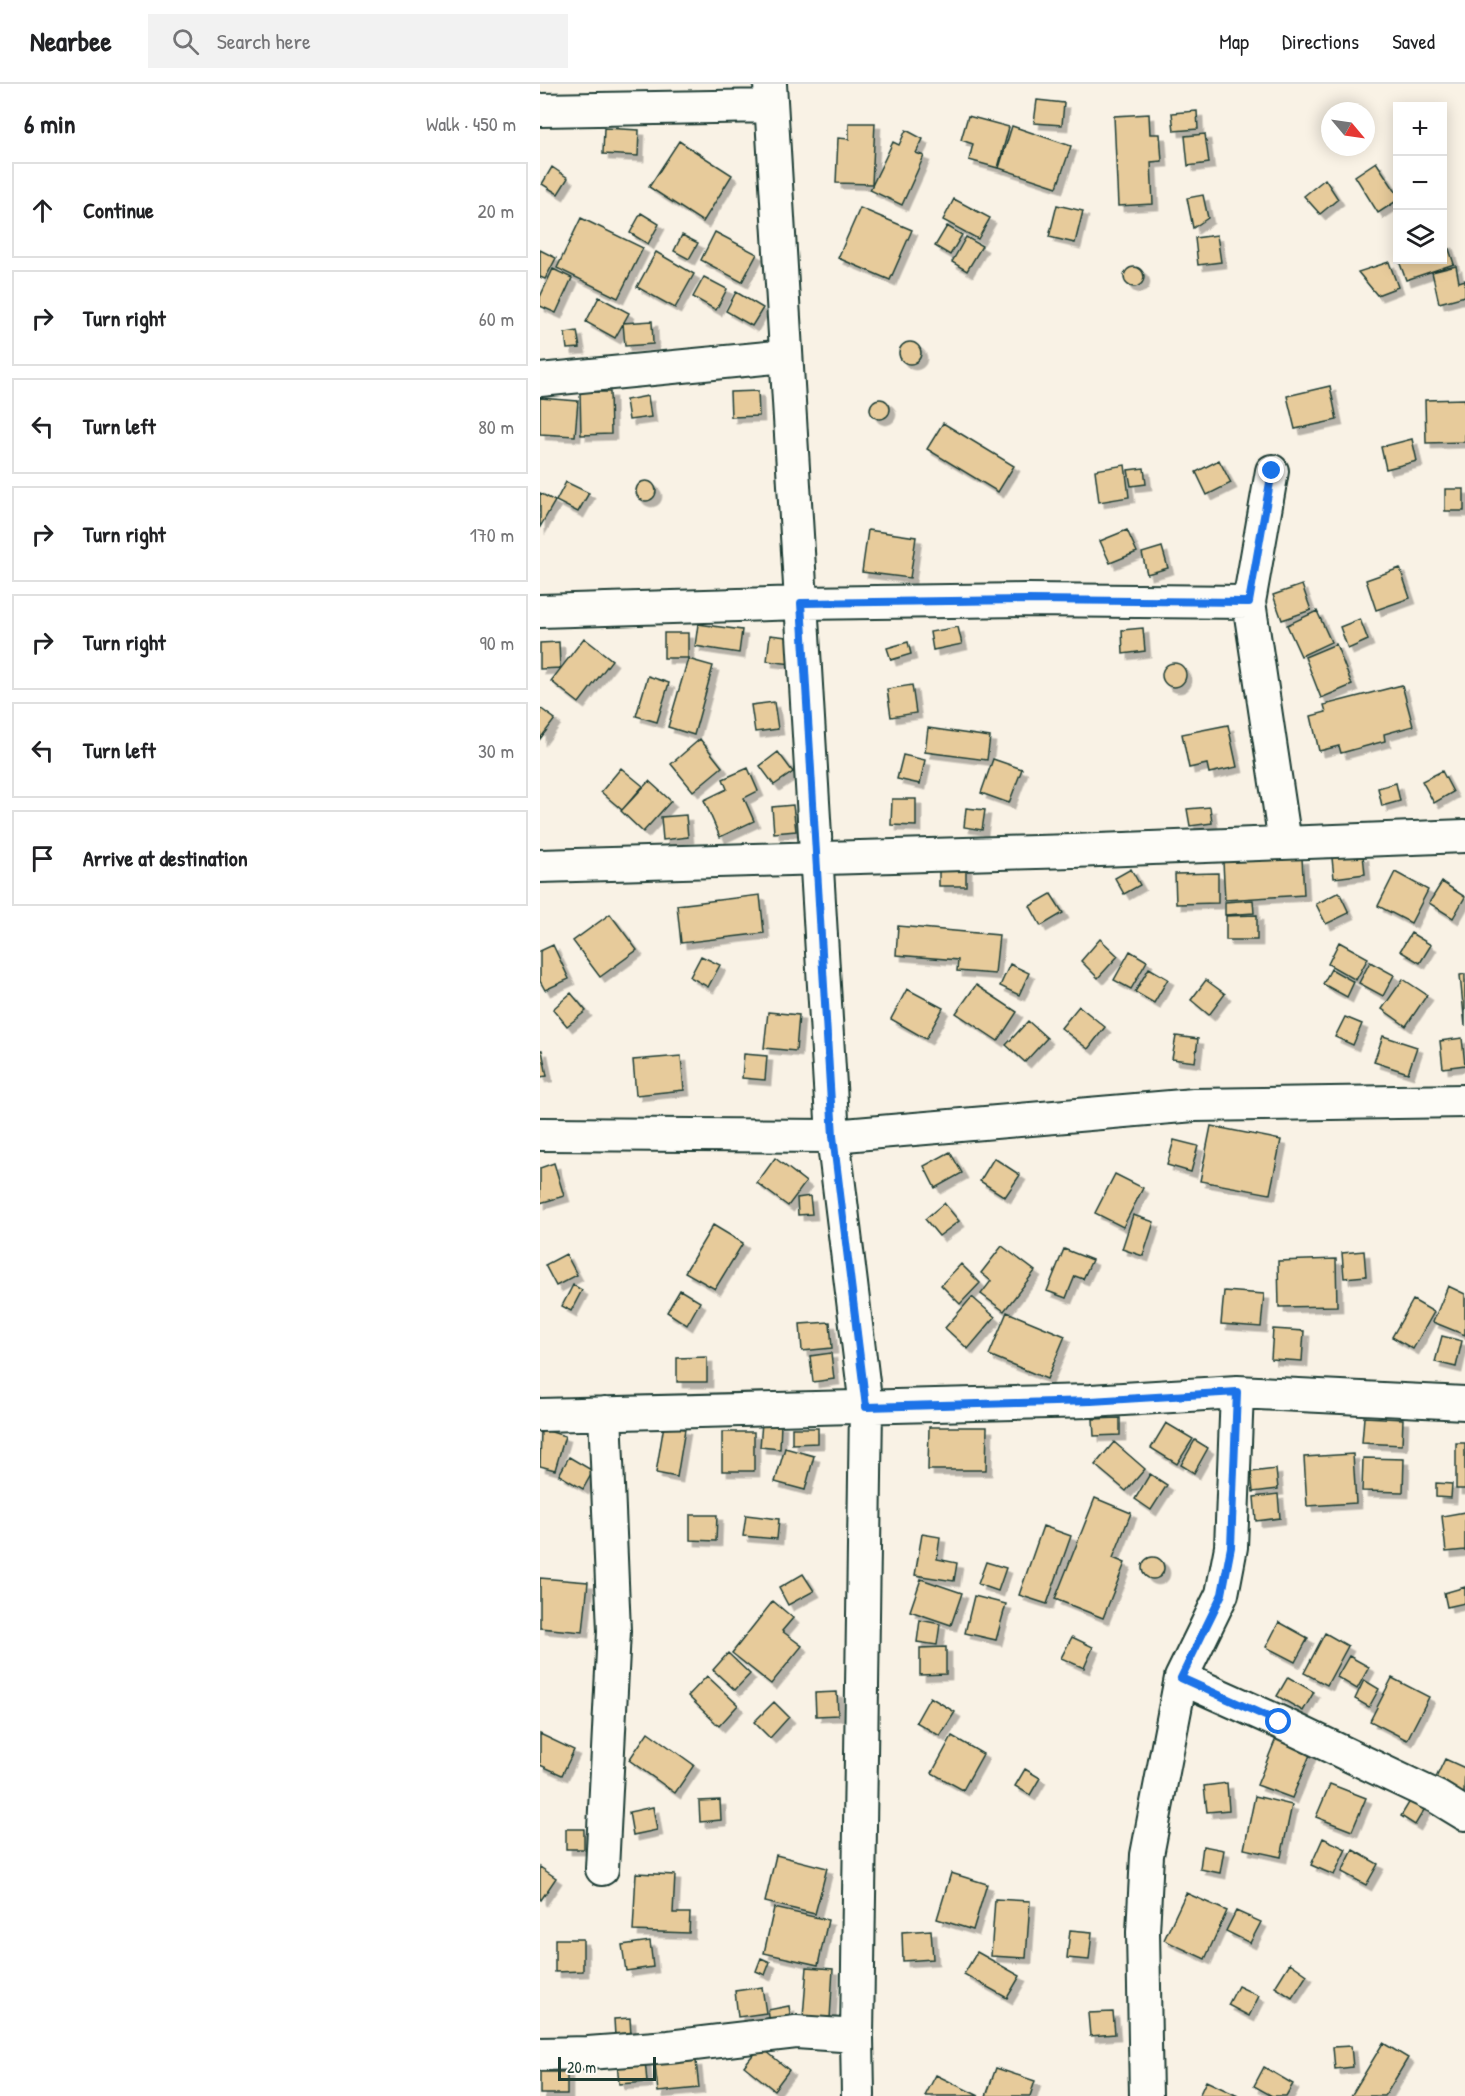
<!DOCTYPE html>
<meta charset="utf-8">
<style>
:root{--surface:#fff;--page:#f2f2f2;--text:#202124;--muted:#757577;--line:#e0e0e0}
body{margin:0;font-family:"Patrick Hand",sans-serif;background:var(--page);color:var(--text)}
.controls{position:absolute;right:18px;top:18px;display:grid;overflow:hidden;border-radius:0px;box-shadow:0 3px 15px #0003}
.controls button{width:54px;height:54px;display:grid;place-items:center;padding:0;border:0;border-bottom:2px solid var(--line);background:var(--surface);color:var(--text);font:30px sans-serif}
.compass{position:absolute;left:781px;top:18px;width:54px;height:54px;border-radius:50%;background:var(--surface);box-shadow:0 3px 15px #0003;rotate:119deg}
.scale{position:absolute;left:18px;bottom:15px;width:98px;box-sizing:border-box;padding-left:6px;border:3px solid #1f3d34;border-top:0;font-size:16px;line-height:21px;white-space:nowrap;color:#1f3d34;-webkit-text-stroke:4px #fdfcf7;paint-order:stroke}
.stop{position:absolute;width:18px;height:18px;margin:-14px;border:4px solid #1a73e8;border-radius:50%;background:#fff}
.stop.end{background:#1a73e8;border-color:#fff;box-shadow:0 2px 6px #0008}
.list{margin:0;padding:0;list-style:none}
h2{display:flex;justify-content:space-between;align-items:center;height:78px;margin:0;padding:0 24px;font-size:26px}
h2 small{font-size:20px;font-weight:400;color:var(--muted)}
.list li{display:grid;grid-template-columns:39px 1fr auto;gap:18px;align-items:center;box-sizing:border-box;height:96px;margin:0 12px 12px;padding:0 12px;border:2px solid var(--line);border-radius:0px}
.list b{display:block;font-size:22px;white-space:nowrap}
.list em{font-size:20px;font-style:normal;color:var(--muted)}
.icon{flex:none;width:33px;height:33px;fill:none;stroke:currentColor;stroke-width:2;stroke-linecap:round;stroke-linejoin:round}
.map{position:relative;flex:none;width:925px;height:2012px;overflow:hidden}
header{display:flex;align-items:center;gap:36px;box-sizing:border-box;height:84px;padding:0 30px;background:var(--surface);border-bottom:2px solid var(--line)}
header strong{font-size:28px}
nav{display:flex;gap:33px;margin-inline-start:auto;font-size:21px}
.search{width:420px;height:54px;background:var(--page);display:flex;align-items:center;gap:15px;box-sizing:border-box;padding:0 21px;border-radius:0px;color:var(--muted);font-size:22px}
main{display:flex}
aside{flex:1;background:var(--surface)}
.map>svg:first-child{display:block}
</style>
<header>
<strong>Nearbee</strong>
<div class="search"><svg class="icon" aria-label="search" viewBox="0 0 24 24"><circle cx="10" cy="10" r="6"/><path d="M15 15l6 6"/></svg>Search here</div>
<nav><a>Map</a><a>Directions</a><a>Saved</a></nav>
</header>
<main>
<aside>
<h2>6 min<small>Walk · 450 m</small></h2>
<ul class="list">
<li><svg class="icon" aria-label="ahead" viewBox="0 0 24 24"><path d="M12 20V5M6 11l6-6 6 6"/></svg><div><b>Continue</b></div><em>20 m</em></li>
<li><svg class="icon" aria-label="right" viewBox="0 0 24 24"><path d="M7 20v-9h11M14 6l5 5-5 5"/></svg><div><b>Turn right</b></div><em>60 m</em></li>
<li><svg class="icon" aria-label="left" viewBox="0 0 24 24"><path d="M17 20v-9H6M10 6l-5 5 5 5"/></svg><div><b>Turn left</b></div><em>80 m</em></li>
<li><svg class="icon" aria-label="right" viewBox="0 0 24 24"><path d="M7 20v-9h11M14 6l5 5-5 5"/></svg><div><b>Turn right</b></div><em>170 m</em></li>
<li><svg class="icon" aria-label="right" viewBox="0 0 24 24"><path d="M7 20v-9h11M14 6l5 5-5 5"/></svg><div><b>Turn right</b></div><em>90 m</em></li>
<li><svg class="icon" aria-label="left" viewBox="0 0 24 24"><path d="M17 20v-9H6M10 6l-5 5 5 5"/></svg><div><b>Turn left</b></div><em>30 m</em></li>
<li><svg class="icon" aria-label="arrive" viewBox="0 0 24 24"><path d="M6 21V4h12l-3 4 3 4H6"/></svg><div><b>Arrive at destination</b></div></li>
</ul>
</aside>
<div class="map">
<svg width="925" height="2012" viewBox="0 0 925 2012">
<defs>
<filter id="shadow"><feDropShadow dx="5.5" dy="5.5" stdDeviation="0" flood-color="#0004"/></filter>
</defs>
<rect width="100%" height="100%" fill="#f9f2e5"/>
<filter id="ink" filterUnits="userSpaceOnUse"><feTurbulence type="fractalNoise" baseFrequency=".0167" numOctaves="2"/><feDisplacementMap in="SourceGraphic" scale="12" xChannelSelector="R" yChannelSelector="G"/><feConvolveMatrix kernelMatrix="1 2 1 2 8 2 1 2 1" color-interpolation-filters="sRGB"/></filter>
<g filter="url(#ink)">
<path fill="#e7cb9b" stroke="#1f3d34" stroke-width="1.5" filter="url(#shadow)" d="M497 16 524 19 522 41 494 39Z
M657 27 658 45 634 47 632 29Z
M609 30 610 50H620L622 77 611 78 613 120 578 122 574 32Z
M428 32 469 43 458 84 429 76 433 60 421 56Z
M309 39H335L332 100 296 99 298 54 309 55Z
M472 42 531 62 517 103 459 84Z
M64 44 99 46 98 72 63 70Z
M366 46 383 55 376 69 384 72 362 121 330 106 353 58 359 61Z
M665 50 669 79 648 82 645 52Z
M139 57 192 91 163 138 109 103Z
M836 78 858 111V116L838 129 815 92Z
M12 83 28 94 18 110 2 100Z
M785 95 798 115 780 130 764 112Z
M663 111 668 134 653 144 647 114Z
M414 115 450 134 438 155 403 136Z
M517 121 543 127 535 159 509 153Z
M320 124 372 146 350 196 298 174Z
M101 129 119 140 108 160 90 149Z
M41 134 103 164 78 214 17 184Z
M407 142 422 151 410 171 395 162Z
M175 148 217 170 202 198 161 176Z
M142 151 158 159 149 175 134 167Z
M677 151 681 178 658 181 655 154Z
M426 153 442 162 427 187 412 178Z
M907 159 914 180 866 196 859 177 902 176V161Z
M0 166 16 174 5 195 0 193Z
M116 168 154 190 135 224 97 203Z
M849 178 858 203 837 211 818 188Z
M916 182 919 198 925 196V212L899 219 892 188Z
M584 193a10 10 0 1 1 20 0a10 10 0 1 1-20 0Z
M13 185 32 194 16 229 0 222V213Z
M164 193 187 205 176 226 153 213Z
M196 208 223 224 212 242 186 227Z
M59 213 89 229 75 254 46 238Z
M112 237 113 260 85 262 83 239Z
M37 247 40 264 27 265 25 249Z
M359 269a11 11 0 1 1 22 0a11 11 0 1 1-22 0Z
M790 302 797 336 755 345 747 312Z
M218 307 219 332 191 333 190 308Z
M40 308H70L71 350 41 351Z
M108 312 111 333 89 336 86 316Z
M0 314 38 317 35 352 0 350Z
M925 315V358L886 359 885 316Z
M330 325a10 10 0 1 1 20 0a10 10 0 1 1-20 0Z
M403 339 474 382 458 408 387 365Z
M872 355 877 377 846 385 841 363Z
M679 376 691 399 667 411 656 388Z
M585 381 589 413 559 418 555 386Z
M604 384 606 400 591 402 588 386Z
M96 407a10 10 0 1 1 20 0a10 10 0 1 1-20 0Z
M26 398 49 409 38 428 16 417Z
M905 405H924V427H905Z
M0 409 15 417 0 443Z
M328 446 376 453 370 494 322 488Z
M587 446 597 468 570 479 560 457Z
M622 463 628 484 607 490 602 469Z
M860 484 870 514 836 526 826 496Z
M762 501 771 526 742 536 733 511Z
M777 527 791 558 761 572 747 541Z
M820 535 828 556 808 565 800 543Z
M158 540 202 546 199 569 155 562Z
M418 543 422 560 393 566 390 548Z
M603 544 605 567 583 570 582 546Z
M124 549H148V574H124Z
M230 551 255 554 252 580 227 577Z
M44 554 72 576 39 619 11 597Z
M19 558 20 584 0 585V559Z
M368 558 371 570 351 576 347 564Z
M796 560 812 601 781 614 765 573Z
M148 575 173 582 154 651 128 643Z
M622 591a12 12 0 1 1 24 0a12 12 0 1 1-24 0Z
M108 592 129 599 117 638 96 632Z
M372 601 376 629 351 633 347 605Z
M862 601 873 642 844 650 845 657 801 669 799 662 779 667 771 632 786 628 784 621Z
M234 618 238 645 215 648 211 621Z
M0 624 15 635 0 655Z
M688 641 697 683 669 689 667 680 649 684 642 650Z
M388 644 450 653 447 676 385 668Z
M160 655 182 683 153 707 131 680Z
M238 668 253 688 234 701 220 682Z
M363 671 385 676 380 700 357 695Z
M453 675 482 685 469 719 441 709Z
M81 684 103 702 82 726 61 708Z
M208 684 218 707 204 714 214 737 180 753 164 716 187 705 183 695Z
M902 687 913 708 894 719 882 697Z
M109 697 131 717 103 748 81 727Z
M856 699 860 717 842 722 838 704Z
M352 715H376V742L351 741Z
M253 721 256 747 234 749 232 723Z
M670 723 672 739 650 742 647 725Z
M426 724 445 726 442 746 424 743Z
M146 731 148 753 123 756 121 733Z
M823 771 825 790 794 794 792 774Z
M762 774 764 811 685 816 683 778Z
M399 781 426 782V802H399Z
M591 785 600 801 584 810 575 794Z
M855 788 888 806 871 839 838 822Z
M678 789V819L636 820 635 790Z
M902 798 925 813 913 834 889 819Z
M799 808 809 829 786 840 776 820Z
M511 810 523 829 501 842 490 822Z
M220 811 224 849 141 859 137 821Z
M713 816 714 829 685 831V818Z
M70 830 97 866 60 893 33 857Z
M717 831V856H686V832Z
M358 842 459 851 455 890 417 887 418 876 356 871Z
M871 849 891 861 880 879 860 867Z
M560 855 578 872 558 894 541 877Z
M799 858 828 874 816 896 788 880Z
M13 861 29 895 5 906 0 897V867Z
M590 867 607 877 591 905 574 896Z
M161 872 180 881 168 903 150 893Z
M830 878 854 891 843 912 819 899Z
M470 880 489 889 479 911 460 902Z
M609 884 628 895 614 919 595 908Z
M791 885 814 898 807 913 783 900Z
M925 890V942L920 891Z
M863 895 887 911 866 942 842 925Z
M666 896 685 910 669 931 651 916Z
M436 901 477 928 458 957 416 929Z
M367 905 403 924 386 955 351 935Z
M31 909 46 927 27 942 13 925Z
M539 922 565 943 548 965 521 944Z
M228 928 259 931 256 967 224 964Z
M805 933 822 940 813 961 795 953Z
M488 937 507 954 485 978 466 961Z
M636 952 658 955 655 978 632 975Z
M843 952 877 963 868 989 834 978Z
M922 954 925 981 903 984 900 957Z
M0 966H2L7 992 0 993Z
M204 970 227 972 225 996 202 994Z
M141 972 144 1006 96 1011 93 976Z
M671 1042 741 1056 730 1110 660 1097Z
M634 1056 658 1062 651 1088 627 1081Z
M410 1068 422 1089 395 1104 384 1082Z
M235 1074 266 1098 248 1122 217 1099Z
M454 1074 480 1091 465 1113 440 1097Z
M14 1079 24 1112 0 1119V1084Z
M575 1090 603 1104 583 1143 555 1129Z
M270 1112 272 1130 258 1131 257 1114Z
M404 1119 419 1137 399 1152 385 1135Z
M593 1131 614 1138 603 1172 582 1165Z
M173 1141 203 1159 175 1205 145 1188Z
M462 1162 495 1187 464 1227 441 1210 451 1197 441 1189Z
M524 1165 552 1176 543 1195 535 1192 526 1214 507 1207Z
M824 1167 826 1192 804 1194 802 1169Z
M26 1170 37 1191 16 1202 5 1181Z
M796 1175 797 1222 739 1223 738 1177Z
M421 1180 440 1199 420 1220 401 1201Z
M33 1201 42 1206 31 1227 22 1222Z
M908 1202 925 1210V1251L893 1238Z
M140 1206 160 1218 147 1241 127 1228Z
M684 1207 724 1210 721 1243 681 1240Z
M432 1213 455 1233 428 1265 405 1244Z
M873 1216 894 1228 873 1265 852 1253Z
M467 1228 525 1252 507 1295 449 1271Z
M290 1238 292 1264 262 1267 260 1240Z
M733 1245 764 1247 762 1277 731 1275Z
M902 1252 922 1257 916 1283 895 1278Z
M291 1269 294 1295 273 1298 270 1272Z
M167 1273V1298H137V1274Z
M824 1333 863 1335 862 1361 822 1359Z
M580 1334V1351L554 1352 553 1335Z
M222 1338 241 1339 240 1365 220 1363Z
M626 1339 653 1355 637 1380 611 1364Z
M124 1341 145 1345 137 1393 116 1389Z
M389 1343H447L446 1386H388Z
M252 1344H278V1359L252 1360Z
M1 1345 25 1352 15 1386 0 1382Z
M182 1348H214V1387H182Z
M655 1356 668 1364 654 1389 641 1381Z
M574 1358 605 1385 586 1407 555 1381Z
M916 1359H925V1405H916Z
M245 1364 274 1372 265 1406 235 1398Z
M813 1370 816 1419 767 1422 764 1373Z
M29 1373 53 1387 43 1405 19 1391Z
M823 1374 864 1375 863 1408 822 1407Z
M736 1385 738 1405 713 1408 711 1388Z
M610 1390 627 1401 611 1426 595 1415Z
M896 1399 912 1400 911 1414 896 1413Z
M738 1410 740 1434 716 1437 714 1413Z
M555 1414 591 1429 573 1474 585 1479 563 1534 515 1515Z
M925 1428V1466L906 1468 902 1432Z
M150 1431H177L176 1457 150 1456Z
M206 1431 239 1435 237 1455 203 1452Z
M503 1442 531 1452 507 1520 479 1511Z
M382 1450 400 1453 397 1475 417 1479 414 1497 375 1491Z
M602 1484a11 11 0 1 1 22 0a11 11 0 1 1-22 0Z
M446 1478 466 1484 458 1507 438 1500Z
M263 1490 274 1507 248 1521 239 1504Z
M0 1494 48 1498 43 1548 0 1544Z
M381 1495 422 1509 411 1541 370 1527Z
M925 1503V1519L907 1523 904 1509Z
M434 1512 466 1520 456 1556 425 1549Z
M233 1517 253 1534 242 1547 262 1562 231 1600 192 1569Z
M380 1536 400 1540 397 1561 377 1558Z
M739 1538 768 1554 755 1578 726 1563Z
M785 1549 808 1562 787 1601 764 1589Z
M532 1553 553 1563 544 1584 521 1574Z
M406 1563V1590L380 1591V1564Z
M188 1569 210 1590 195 1606 173 1586Z
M809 1572 829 1583 817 1605 797 1593Z
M167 1592 198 1621 179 1642 148 1612Z
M748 1593 774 1608 763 1627 737 1612Z
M852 1594 889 1613 867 1656 830 1637Z
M824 1596 839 1605 829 1623 815 1615Z
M297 1608 298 1631 276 1632 275 1609Z
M390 1613 415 1628 400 1652 376 1638Z
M234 1618 249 1633 230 1654 214 1638Z
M108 1648 154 1681 135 1709 89 1676Z
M0 1650 34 1666 22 1691 0 1681Z
M412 1652 443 1670 423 1706 392 1689Z
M737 1652 772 1666 752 1714 717 1701Z
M905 1675 925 1684 924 1710 895 1696Z
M485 1685 500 1694 490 1711 475 1702Z
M687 1699 689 1726 667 1728 664 1702Z
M790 1700 826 1714 812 1747 776 1733Z
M715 1712 752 1721 741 1773 704 1765Z
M873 1712 887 1721 875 1741 861 1732Z
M180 1716 181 1736 160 1738 159 1717Z
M113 1723 117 1746 93 1751 89 1728Z
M26 1745H44V1765H26Z
M783 1754 806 1765 794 1791 771 1781Z
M663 1762 684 1766 680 1789 660 1785Z
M813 1766 838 1780 826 1801 802 1788Z
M236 1771 287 1784 275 1830 225 1818Z
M0 1783 16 1794 1 1816 0 1815Z
M96 1789 135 1791 133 1829H150L149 1849 93 1847Z
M411 1789 447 1800 433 1846 397 1835Z
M646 1809 687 1827 665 1875 624 1856Z
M455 1815 490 1817 486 1874 451 1872Z
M234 1824 288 1836 278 1881 224 1869Z
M696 1827 721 1838 710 1859 686 1847Z
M391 1846 393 1875 363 1877 362 1848Z
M530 1846 552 1848 549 1876 527 1874Z
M15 1855H43V1887L15 1888Z
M110 1857 113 1883 86 1887 82 1861Z
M437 1868 480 1892 467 1914 424 1890Z
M221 1874 230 1878 225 1891 216 1887Z
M750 1879 767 1891 752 1914 735 1903Z
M267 1883 293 1885 290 1935 263 1933Z
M698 1902 719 1912 709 1932 688 1921Z
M222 1903 226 1929 198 1933 195 1907Z
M249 1922 251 1936 230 1939 228 1926Z
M573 1928 575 1950 550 1952 548 1929Z
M90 1934 91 1952H75L74 1935Z
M843 1959 868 1974 845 2012H811Z
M220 1962 249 1986 234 2006 204 1982Z
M811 1962 813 1983 795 1985 793 1963Z
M105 1976 107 1998 79 2000 77 1979Z
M156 1977 159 2004 118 2008 115 1981Z
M724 1983 753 2000 746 2012H732L714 2002Z
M456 1984 495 1997 490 2012H446Z
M0 1988H27V2010H0Z
M396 1991 439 2012H385Z
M666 1997 698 2012H659Z"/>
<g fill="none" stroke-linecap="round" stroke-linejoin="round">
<defs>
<path id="street" d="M230 0 293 1052 326 1323 317 1952 318 2012
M0 26 231 22
M0 296 246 272
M732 387 709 518 745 759
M0 527 261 519 487 516 709 518
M0 782 533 767 925 752
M0 1050 293 1052 654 1021 925 1017
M0 1331 551 1317 697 1308 925 1319
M641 1594 739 1638 897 1713 925 1730
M62 1785 74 1547 65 1329
M0 1970 48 1969 129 1963 256 1948 317 1952
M606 2012 603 1848 607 1771 641 1594 682 1510 691 1463 697 1308"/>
</defs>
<use href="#street" stroke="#1f3d34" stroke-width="36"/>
<use href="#street" stroke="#fdfcf7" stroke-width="32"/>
</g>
</g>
<g fill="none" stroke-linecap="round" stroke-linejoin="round" filter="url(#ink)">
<path stroke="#1a73e8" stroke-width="8" d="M732 387 709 518 487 516 261 519 293 1052 326 1323 551 1317 697 1308 691 1463 682 1510 641 1594 739 1638"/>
</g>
</svg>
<div class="controls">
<button>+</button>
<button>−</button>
<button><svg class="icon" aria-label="layers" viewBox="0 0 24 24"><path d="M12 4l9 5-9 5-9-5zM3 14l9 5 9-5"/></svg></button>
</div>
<svg class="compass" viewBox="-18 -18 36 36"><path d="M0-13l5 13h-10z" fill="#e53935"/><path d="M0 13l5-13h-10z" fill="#757577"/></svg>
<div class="scale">20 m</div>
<div class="stop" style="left:739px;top:1638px"></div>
<div class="stop end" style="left:732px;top:387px"></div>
</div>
</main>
